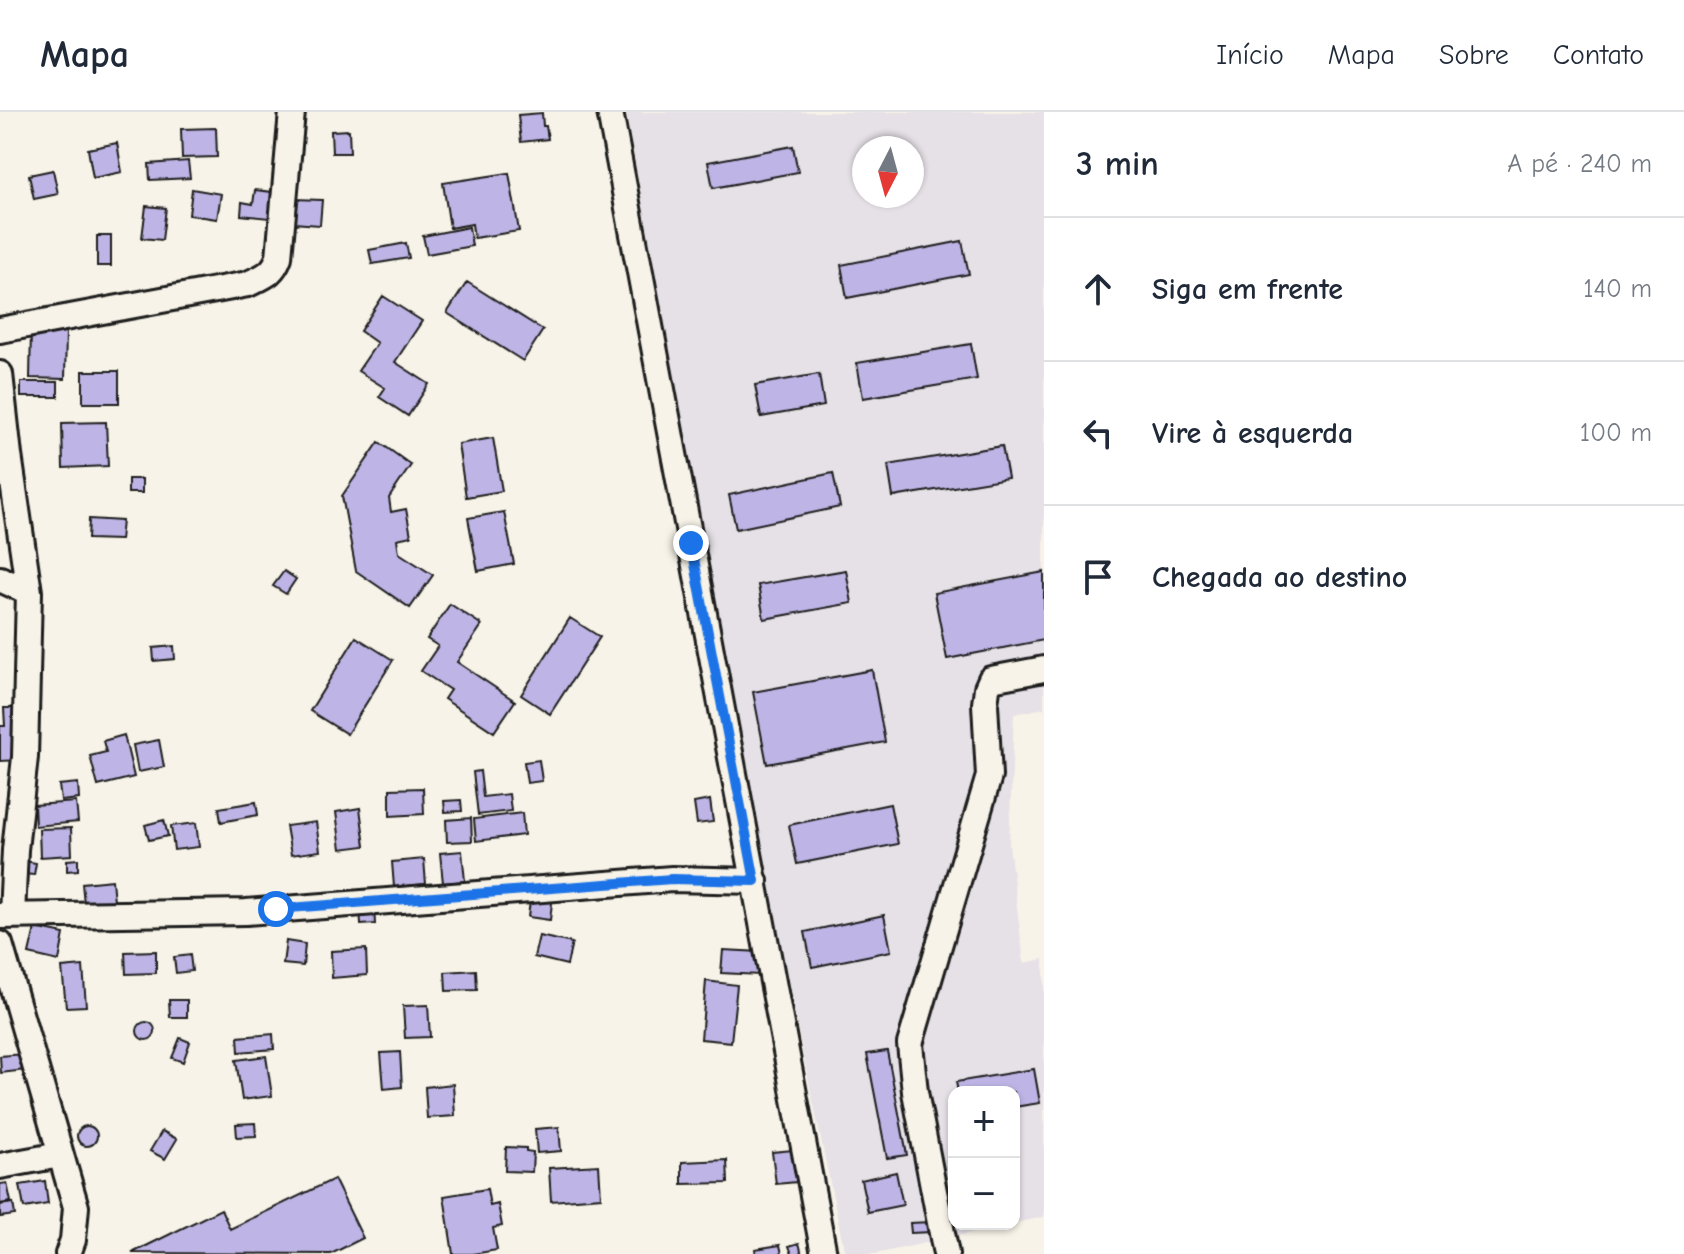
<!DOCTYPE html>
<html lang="pt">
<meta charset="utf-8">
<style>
:root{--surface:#fff;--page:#f2f2f3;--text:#1f2937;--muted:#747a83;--line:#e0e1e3}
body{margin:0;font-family:"Comic Neue",sans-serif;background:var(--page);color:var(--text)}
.controls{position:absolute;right:24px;bottom:24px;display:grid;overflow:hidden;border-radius:16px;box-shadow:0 2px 6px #0004}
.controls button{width:72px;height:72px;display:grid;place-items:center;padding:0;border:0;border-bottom:2px solid var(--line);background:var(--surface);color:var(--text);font:40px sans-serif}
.compass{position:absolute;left:852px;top:24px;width:72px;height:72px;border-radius:50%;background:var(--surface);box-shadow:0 2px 6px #0004;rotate:186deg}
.stop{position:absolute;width:24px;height:24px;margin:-18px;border:6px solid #1a73e8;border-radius:50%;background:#fff}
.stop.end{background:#1a73e8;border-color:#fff;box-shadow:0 2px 8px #0008}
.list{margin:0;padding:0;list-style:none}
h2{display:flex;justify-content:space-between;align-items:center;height:104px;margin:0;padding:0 32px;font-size:34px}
h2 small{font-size:26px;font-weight:400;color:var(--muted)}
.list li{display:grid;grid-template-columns:52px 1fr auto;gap:24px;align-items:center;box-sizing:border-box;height:144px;padding:0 32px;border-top:2px solid var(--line)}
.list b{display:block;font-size:30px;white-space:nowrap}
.list em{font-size:26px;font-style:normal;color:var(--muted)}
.icon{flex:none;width:44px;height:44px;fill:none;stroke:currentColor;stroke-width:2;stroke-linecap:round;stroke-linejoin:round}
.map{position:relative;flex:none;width:1044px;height:1142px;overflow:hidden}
header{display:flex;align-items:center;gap:48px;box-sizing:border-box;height:112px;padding:0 40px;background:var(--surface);border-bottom:2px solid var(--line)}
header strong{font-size:38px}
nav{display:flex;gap:44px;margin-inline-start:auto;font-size:28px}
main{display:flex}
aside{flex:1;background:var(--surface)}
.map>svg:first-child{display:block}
</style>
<header>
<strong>Mapa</strong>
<nav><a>Início</a><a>Mapa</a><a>Sobre</a><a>Contato</a></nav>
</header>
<main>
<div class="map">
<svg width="1044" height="1142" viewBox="0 0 1044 1142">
<rect width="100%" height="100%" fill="#f7f3e8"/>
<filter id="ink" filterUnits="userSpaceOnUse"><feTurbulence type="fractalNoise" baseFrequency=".0125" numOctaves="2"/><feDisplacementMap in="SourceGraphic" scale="16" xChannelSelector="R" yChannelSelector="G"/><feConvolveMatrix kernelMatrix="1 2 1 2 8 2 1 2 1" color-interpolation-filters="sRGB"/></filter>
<g filter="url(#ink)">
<path fill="#e6e0e7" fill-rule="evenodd" d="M626 0H1044V596L1014 602 1009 733 1024 851 1044 847V1105L1014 1111V980H954V1112H1011L875 1142H845L763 751ZM864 36H912V84H864Z"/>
<path fill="#beb5e6" stroke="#1c1c1c" stroke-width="2" d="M542 1 543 14H546L548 27 521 30 518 3Z
M216 16 217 45 182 46 181 17Z
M349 18 350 41H332L331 19Z
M117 31 122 60 93 66 88 37Z
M793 34 798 60 713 76 708 50Z
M188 49 190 66 150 68 149 52Z
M53 58 58 82 34 87 29 63Z
M509 61 519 119 474 126 472 112 450 116 443 71Z
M192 77 221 82 217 107 189 103Z
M255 78 272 80 269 106 241 103 242 90 253 92Z
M294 87 322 88 320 113 293 111Z
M146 94 166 96 162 128 142 126Z
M469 115 472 134 427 142 423 124Z
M97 124H111V154H97Z
M962 129 969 162 847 186 841 153Z
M406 131 409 146 372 152 369 138Z
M467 170 543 218 523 249 447 201Z
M383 184 422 209 395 250 429 272 408 304 379 285 385 276 358 259 377 231 360 219Z
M31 218 66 219 65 267 30 266Z
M971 232 977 267 863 286 857 251Z
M83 259H119V291H83Z
M819 262 824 294 761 305 755 273Z
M21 270H58V285H21Z
M106 310 108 354 63 356 62 311Z
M493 326 502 379 466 385 458 332Z
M379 330 411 353 389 386 391 400 406 397 411 424 397 427 399 441 433 463 410 496 356 459 342 384Z
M1002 334 1008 366 893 385 888 353Z
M833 361 840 395 736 417 729 383Z
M128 367H142V381H128Z
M504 400 514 452 478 459 468 406Z
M89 407 122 409 120 428 88 427Z
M846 458 852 491 764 507 758 473Z
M284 459 296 467 286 482 273 474Z
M1044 460V528L947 547 934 481Z
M450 492 482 513 457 550 515 589 494 620 444 587 450 578 421 559 438 534 427 527Z
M570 506 600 525 550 602 521 583Z
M356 525 393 548 347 622 310 599Z
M174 534 175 547 154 549 153 536Z
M872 558 885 630 767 652 753 580Z
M4 596H19L21 648 0 649V614H5Z
M124 623 134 665 98 674 90 644 106 640 103 629Z
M159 628 164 655 138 660 133 633Z
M539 648 542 669 527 671 524 650Z
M480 659 483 685 509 682 511 699 478 703 473 660Z
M78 671 79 687 61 689 59 673Z
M423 676 424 702 390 704V677Z
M461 688 462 699 445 700 444 689Z
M710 688 713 710 697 712 694 691Z
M76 690 78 710 35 714 34 693Z
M256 690 258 703 221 710 219 696Z
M890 692 898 732 797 752 789 713Z
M360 696 365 734 341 737 336 700Z
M522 701 524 723 476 729 474 707Z
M471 706 472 729 447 730 446 708Z
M164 708 168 724 149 728 145 713Z
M316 710 320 739 291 743 286 714Z
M196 711 199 735 174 738 171 714Z
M71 716 72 743 40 745 39 717Z
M462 739 465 769 443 771 440 741Z
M78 747V758L67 759V748Z
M424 747 426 772 394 775 392 750Z
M25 749 36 751 34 763 23 762Z
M112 768 114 789 84 792 82 771Z
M531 780 553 782 550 808 528 805Z
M374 794 375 812 361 813 360 795Z
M884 803 891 839 812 855 805 820Z
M35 816 64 822 59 849 29 842Z
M539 824 572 831 567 853 534 845Z
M286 829 305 832 303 854 283 852Z
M366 837 367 863 332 866 331 839Z
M723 838 761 840 760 863 721 861Z
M156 839V861L126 862 125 840Z
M190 843 192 859 176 861 174 845Z
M83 854 86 894 66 895 62 856Z
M476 858 477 878 446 879 445 860Z
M706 869 737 873 731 930 701 927Z
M169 888H187V905H170Z
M428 893 430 925 405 926 403 894Z
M137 919a9 9 0 1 1 18 0a9 9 0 1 1-18 0Z
M273 922 274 937 239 940 238 925Z
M180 926 190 930 183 950 172 946Z
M887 939 907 1043 887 1046 867 942Z
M400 940 402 975 384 977 381 941Z
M24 942 25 958 1 961 0 944Z
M266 944 272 984 242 988 236 948Z
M1034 957 1040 991 1014 995V980H958L956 970Z
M453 972 455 1004 427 1006 425 975Z
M255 1011 256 1024 237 1025 236 1012Z
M77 1024a10 10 0 1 1 20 0a10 10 0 1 1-20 0Z
M559 1015 561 1039 537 1041 535 1017Z
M162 1019 177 1027 165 1047 150 1039Z
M506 1035 526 1036V1039L533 1040 532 1060 505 1059Z
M793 1038 797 1070 776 1072 772 1040Z
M727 1048 728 1071 682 1072V1050Z
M599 1053 601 1085 551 1089 549 1056Z
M896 1060 903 1093 868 1100 861 1068Z
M334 1067 363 1126 331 1142 132 1141 221 1097 230 1117Z
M45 1069 48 1092 24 1096 20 1073Z
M7 1071 11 1090 0 1092V1072Z
M487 1077 490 1094 498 1092 502 1114 493 1116 497 1138 473 1142H453L444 1084Z
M13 1091 15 1103 0 1105V1093Z
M931 1110V1120L911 1121 910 1111Z
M799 1131 802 1142H792L789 1134Z
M780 1133 782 1142H756L755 1137Z"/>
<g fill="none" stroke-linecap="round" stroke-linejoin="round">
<defs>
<path id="minor" d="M610 0 824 1142
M0 218 248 172C264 164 273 162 279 145L292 0
M0 262 9 343 29 480 25 645 15 738 12 803
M0 467 29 480
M0 804 246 800 672 767 755 769
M0 832 76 1095 73 1128 68 1142
M0 1054 60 1043
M946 1142 915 980 910 932 989 664 985 592 987 576 991 567 1044 557"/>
</defs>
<use href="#minor" stroke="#1c1c1c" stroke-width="30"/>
<use href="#minor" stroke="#f7f3e8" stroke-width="24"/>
</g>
</g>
<g fill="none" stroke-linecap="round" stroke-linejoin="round" filter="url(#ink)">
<path stroke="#1a73e8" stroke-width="10" d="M276 797 672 767 755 769 691 431"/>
</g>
</svg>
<div class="controls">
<button>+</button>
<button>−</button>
</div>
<svg class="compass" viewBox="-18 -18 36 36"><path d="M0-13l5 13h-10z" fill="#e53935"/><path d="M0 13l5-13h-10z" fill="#747a83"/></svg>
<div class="stop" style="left:276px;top:797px"></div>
<div class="stop end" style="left:691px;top:431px"></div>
</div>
<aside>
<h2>3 min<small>A pé · 240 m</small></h2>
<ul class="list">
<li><svg class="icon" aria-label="ahead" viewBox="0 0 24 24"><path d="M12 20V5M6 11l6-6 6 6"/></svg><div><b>Siga em frente</b></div><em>140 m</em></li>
<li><svg class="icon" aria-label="left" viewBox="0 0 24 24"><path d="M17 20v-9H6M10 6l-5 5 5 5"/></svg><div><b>Vire à esquerda</b></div><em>100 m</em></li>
<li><svg class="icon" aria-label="arrive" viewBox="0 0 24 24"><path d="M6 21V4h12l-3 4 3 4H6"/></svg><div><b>Chegada ao destino</b></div></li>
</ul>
</aside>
</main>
